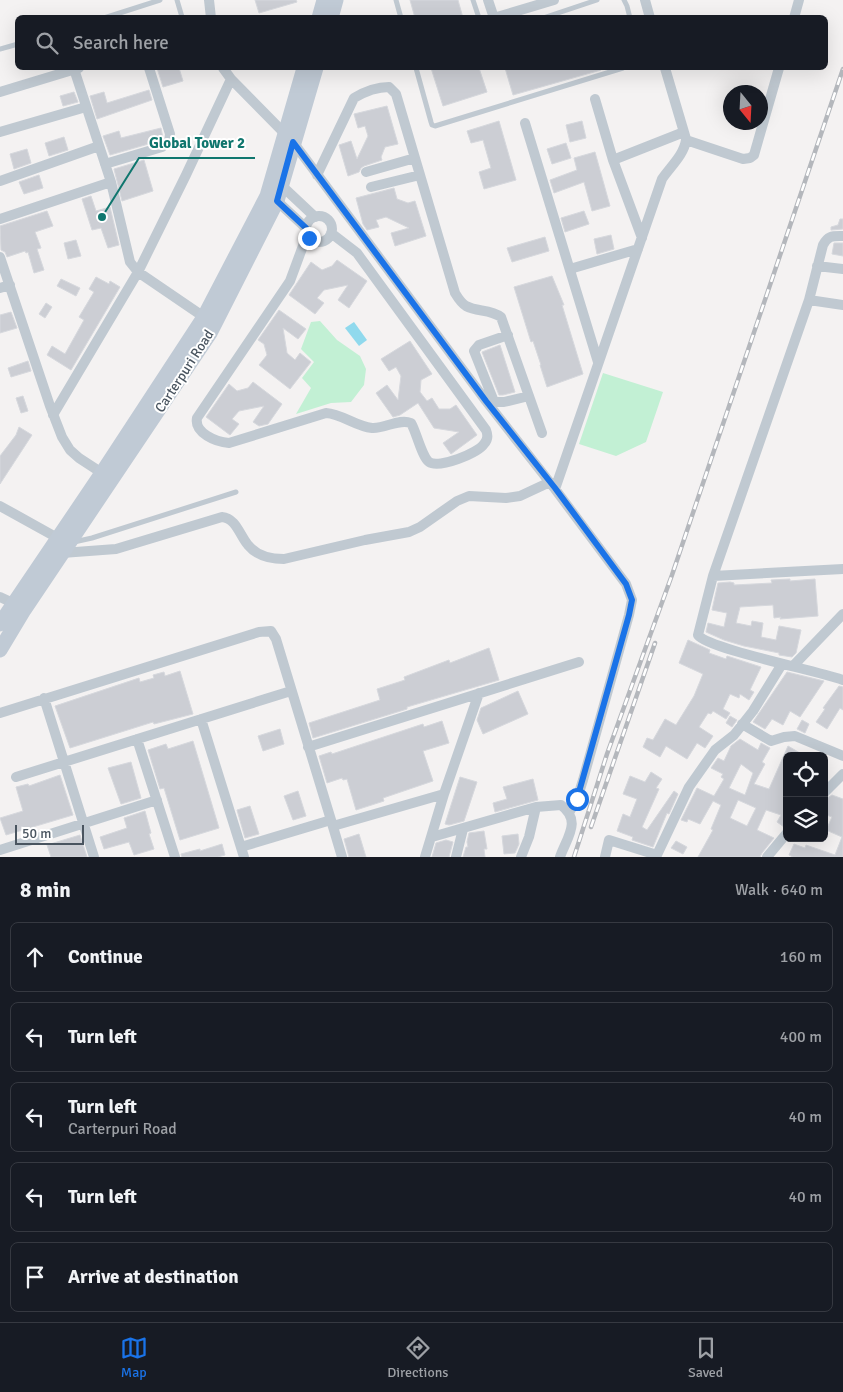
<!DOCTYPE html>
<meta charset="utf-8">
<style>
:root{--surface:#171b24;--page:#20242c;--text:#f1f3f6;--muted:#9ea1a6;--line:#363941;--accent:#1a73e8}
body{margin:0;font-family:Signika,sans-serif;background:var(--page);color:var(--text)}
.controls{position:absolute;right:15px;bottom:15px;display:grid;overflow:hidden;border-radius:8px;box-shadow:0 5px 20px #0002}
.controls button{width:45px;height:45px;display:grid;place-items:center;padding:0;border:0;border-bottom:1px solid var(--line);background:var(--surface);color:var(--text);font:25px sans-serif}
.compass{position:absolute;left:723px;top:85px;width:45px;height:45px;border-radius:50%;background:var(--surface);box-shadow:0 5px 20px #0002;rotate:162deg}
.scale{position:absolute;left:15px;bottom:12px;width:69px;box-sizing:border-box;padding-left:5px;border:2px solid #4a5560;border-top:0;font-size:14px;line-height:18px;white-space:nowrap;color:#4a5560;-webkit-text-stroke:4px #fff;paint-order:stroke}
.stop{position:absolute;width:15px;height:15px;margin:-11px;border:4px solid #1a73e8;border-radius:50%;background:#fff}
.stop.end{background:#1a73e8;border-color:#fff;box-shadow:0 1px 5px #0008}
.list{margin:0;padding:0;list-style:none}
h2{display:flex;justify-content:space-between;align-items:center;height:65px;margin:0;padding:0 20px;font-size:21px}
h2 small{font-size:16px;font-weight:400;color:var(--muted)}
.list li{display:grid;grid-template-columns:32px 1fr auto;gap:15px;align-items:center;box-sizing:border-box;height:70px;margin:0 10px 10px;padding:0 10px;border:1px solid var(--line);border-radius:8px}
.list b{display:block;font-size:19px;white-space:nowrap}
.list p{margin:0;font-size:16px;white-space:nowrap;color:var(--muted)}
.list em{font-size:16px;font-style:normal;color:var(--muted)}
.icon{flex:none;width:28px;height:28px;fill:none;stroke:currentColor;stroke-width:2;stroke-linecap:round;stroke-linejoin:round}
.map{position:relative;flex:none;width:843px;height:857px;overflow:hidden}
.search{position:absolute;background:var(--surface);box-shadow:0 5px 20px #0002;left:15px;right:15px;top:15px;height:55px;display:flex;align-items:center;gap:12px;box-sizing:border-box;padding:0 18px;border-radius:8px;color:var(--muted);font-size:19px}
.sheet{height:465px;background:var(--surface)}
nav{display:flex;justify-content:space-around;align-items:center;box-sizing:border-box;height:70px;border-top:1px solid var(--line);background:var(--surface);font-size:14px;color:var(--muted)}
nav a{display:grid;justify-items:center;gap:2px}
nav .on{color:var(--accent)}
.map>svg:first-child{display:block}
</style>
<div class="map">
<svg width="843" height="857" viewBox="0 0 843 857">
<rect width="100%" height="100%" fill="#f4f2f2"/>
<path fill="#c2f0d4" d="M320 321 337 340 360 356 366 369 364 385 351 402 331 403 296 414 311 388 302 378 314 362 301 349 311 322Z
M603 373 663 392 646 442 616 456 579 444Z"/>
<path fill="#90d9ed" d="M354 322 367 340 359 346 345 328Z"/>
<path fill="#ccced4" stroke="#d6d8dd" fill-rule="evenodd" d="M255 0H296L297 2 259 13Z
M410 0H458L463 18H415Z
M157 68H179L183 81 163 87Z
M431 68H479L487 92 443 106Z
M505 68H600L601 70 513 95Z
M149 90 152 100 97 119 90 96 104 92 107 103Z
M74 92 78 102 63 106 60 96Z
M387 106 398 144 385 147 381 157 382 160 364 166 361 168 359 172 348 176 339 145 351 141 357 159 368 136 365 126 358 128 354 114Z
M499 121 516 180 484 189 479 172 491 168 483 140 471 143 467 131Z
M582 121 586 138 570 142 566 125Z
M161 128 163 138 159 141 110 155 103 136 119 131 121 138Z
M64 137 68 150 49 156 45 143Z
M566 143 571 158 552 164 547 149Z
M27 149 31 163 14 169 10 154Z
M595 152 610 206 592 211 584 182 554 193 550 180 577 170 574 158Z
M144 160 153 191 122 201 114 169Z
M39 175 43 188 24 194 19 182Z
M394 188 397 199 408 203 415 201 426 236 395 246 391 233 409 228 386 217 376 220 379 227 367 230 363 224 356 198Z
M91 196 96 211 110 207 119 245 108 248 101 228 92 230 82 199Z
M47 211 53 226 35 232 41 248 37 249 44 270 34 273 28 252 26 253 25 251 7 257 5 252 1 250 0 226Z
M584 211 589 224 565 232 561 218Z
M840 219H843V229L831 230V227L838 225Z
M611 235 614 249 597 254 594 239Z
M545 237 549 251 512 262 507 248Z
M76 240 81 256 68 259 64 243Z
M834 243H843V256L832 254Z
M337 260 367 281 349 308 338 300 348 285 324 290 317 298 324 303 315 314 289 295 311 262 322 270 332 266Z
M552 276 564 305H562L583 374 547 387 540 365H541L533 341 531 342 514 287Z
M96 277 109 284 110 281 120 287 71 370 47 355 52 346 65 354 84 320 79 317 94 292 89 289Z
M61 279 80 288 76 296 57 286Z
M46 303 52 307 45 318 39 314Z
M279 310 306 329 298 339 283 328 287 353 295 360 300 353 311 362 290 389 259 365 267 355 264 344 258 340Z
M11 312 17 328 0 333V315Z
M410 341 432 374 421 380 420 392 427 401 432 398 439 409H450L456 405 477 435 451 454 443 443 459 432 434 428 418 403 400 415 393 417 376 393 387 385 398 400 401 376 396 367 389 371 381 359Z
M500 345 515 392 503 395H499L482 352Z
M28 361 31 371 11 377 8 368Z
M253 382 282 404 268 424 259 426 253 422 264 406 239 411 232 419 239 424 230 435 206 417 229 384 237 391 248 388Z
M23 396 28 411 21 413 16 398Z
M19 427 32 435 0 484V456L16 435Z
M790 579V581L815 579 818 616 780 619 781 617 774 618 773 605 740 607 736 623 751 626 752 621 763 623 761 637 776 640 779 626 801 630 796 653 792 657 779 655V653L744 646 724 640 706 632 708 623 724 627 727 613 712 610 718 583 730 582 734 583V585L772 583 771 580Z
M688 640 710 650 709 653 726 659 727 656 761 667 750 690 754 692 749 700 740 694 739 698 730 694 723 709 730 713 726 719 713 711 711 714 708 713 699 727 713 736 705 748 697 743 687 759 666 746 660 757 643 747 647 738 653 740 665 719 676 725 694 696 703 674 679 663Z
M489 648 499 680 407 707V709L313 738 309 723 380 700 377 689 405 680 404 677 449 660 450 663Z
M180 671 193 714 154 724 153 722 70 748 55 706 139 678 140 682 154 678 153 675 164 672 165 676Z
M787 672 824 681 800 717 790 711 783 725 772 719 765 729 753 722Z
M839 686 843 687V710L840 708 827 729 816 722 825 709 823 708Z
M518 691 528 714 483 734 477 720 481 708Z
M730 716 737 720 732 727 726 723Z
M802 720 809 724 805 733 797 729Z
M442 721 449 743 423 751 433 781 383 798 384 801 356 810 347 779 343 780 342 778 327 783 319 756 331 752 332 754 423 724 424 727Z
M280 729 284 744 263 751 258 736Z
M740 739 758 750 761 743 770 748 762 762 765 764 754 784 769 789 788 746 805 756H787V826L784 827 777 822 781 815 766 810 757 830 774 838 762 853 760 857H698L713 830 711 829 721 805 713 801 700 824 688 819 687 822 681 820 697 788 714 796 724 779 721 777 723 774 711 768 718 758 724 761 731 746ZM741 764 753 773 745 795 729 788ZM738 800 756 808 747 826 730 818Z
M193 741 219 828 180 840 164 788 160 789 148 750 166 744 168 749Z
M131 762 141 798 121 804 108 768Z
M651 772 662 779 656 788 659 789 642 827 647 830 674 791 678 794 669 814 667 813 653 847 632 840 633 837 617 831 623 814 630 817 637 799 623 794 630 776 645 782Z
M60 775 73 815 6 835 0 818 23 811 16 787 28 784 29 786Z
M460 777 477 782 464 821 449 825 445 824Z
M533 779 538 800 495 812 493 803 507 799 503 787Z
M298 791 306 816 293 820 284 796Z
M832 795 843 799V857H793L789 855 794 844 805 848 806 845 835 855 842 837 826 830 832 817 824 814V800Z
M250 806 259 834 245 838 237 810Z
M145 811 151 833 149 834 154 849 134 855 129 842 104 849 100 837 127 828 124 818Z
M484 831 487 849H484L485 857H463L466 847H468L467 842 469 833Z
M359 834 366 857H349L344 839Z
M518 834 519 844 515 853 504 854 502 836Z
M80 835 87 857H51L47 845Z
M446 840 453 842 449 857H432L436 843Z
M676 841 687 847 683 854 671 848Z
M222 844 225 855 218 857H182L181 854 200 849V851Z"/>
<g fill="none" stroke-linecap="round" stroke-linejoin="round">
<path stroke="#c0c9d1" stroke-width="5" d="M177 0 182 17
M396 0 401 18
M473 0 479 18
M624 0 627 6 630 18
M104 18 160 0
M543 18 597 0
M0 49 18 44
M416 68 431 122 432 125 435 126 623 68
M74 542 92 538 236 492"/>
<path stroke="#c0c9d1" stroke-width="10" d="M209 0 211 18
M488 0 493 15 497 17 554 0
M645 0 650 18
M794 18 799 0
M223 68 231 79 293 142 486 401 555 489 626 584 632 600 629 615 583 780 577 799 570 811
M665 68 686 139
M74 69 111 182 130 262 138 272 204 317
M0 92 79 68
M595 99 613 160 642 238
M525 123 598 362
M0 132 86 107
M613 160 684 132
M105 164 162 147 169 142 170 134 149 68
M366 172 415 158
M317 175 354 98C364 92 377 87 389 87L396 94 455 293C458 298 461 303 466 306 477 312 490 309 501 317L542 433
M0 181 99 146
M276 184 282 186 315 217
M371 187 420 175
M273 199 277 201 306 228
M306 229a13 13 0 1 1 26 0a13 13 0 1 1-26 0Z
M0 219 111 182
M307 235 290 281 197 418C194 433 216 442 229 443L326 413C342 414 355 426 372 428 385 429 399 418 411 423 416 431 422 457 429 462 439 469 478 453 484 444 488 440 488 435 486 430L357 253 331 233
M0 257 50 406 62 437 70 450 79 458 102 473
M817 266 843 269
M570 269 638 249
M0 288 10 285
M809 300 823 245C828 235 833 236 843 236
M843 305 809 300 713 576 698 635C708 649 819 671 843 680
M508 335 479 345 474 351 476 356 493 399 495 402H504L529 396
M53 415 138 272 186 175 231 79
M555 489 662 179C670 167 684 155 686 140L743 159 750 158 754 155 779 68
M0 506 63 541
M62 553 116 549 222 517C236 518 240 536 248 545 257 556 271 559 284 559L365 540 409 532 420 527 457 501 469 496 506 498 520 496 550 482
M713 576 843 569
M0 597 13 603
M793 666 843 614
M44 698 94 857
M0 713 259 632 271 631 276 639 331 820
M201 719 244 857
M742 724 771 741 784 737 795 736 843 756
M137 739 175 857
M308 747 579 662
M16 777 291 691
M824 793 843 774
M333 826 444 794
M432 837 536 807 561 805C582 821 567 837 560 857
M241 847 331 820 342 857
M0 850 157 800
M425 857 444 794 479 693
M456 857 463 829
M521 857 529 837 536 807
M605 857 609 840 657 855
M656 857 689 787 715 750 734 735 753 711 782 664
M767 857 787 833"/>
<path stroke="#c0cad5" stroke-width="15" d="M319 18 324 0
M331 18 336 0
M0 624 102 473 204 317 267 196 304 68
M0 650 24 610 69 543 210 333 277 201 316 68"/>
<defs>
<path id="rail" d="M591 827 655 643
M574 857 607 754 672 575 843 69"/>
</defs>
<use href="#rail" stroke="#b4b7bc" stroke-width="4.5"/>
<use href="#rail" stroke="#fff" stroke-width="2.5" stroke-dasharray="8" stroke-linecap="butt"/>
</g>
<g fill="none" stroke-linecap="round" stroke-linejoin="round">
<path stroke="#1a73e8" stroke-width="6" d="M309 238 306 228 277 201 293 142 486 401 555 488 626 584 632 600 629 615 577 799"/>
</g>
<g text-anchor="middle" stroke-width="4" stroke-linejoin="round" paint-order="stroke">
<g font-size="14" fill="#4a5560" stroke="#fff">
<text transform="translate(184 371) rotate(-57)" y="5">Carterpuri Road</text>
</g>
</g>
<path fill="none" stroke="#0f766e" stroke-width="2" d="M102 217L139 158H255"/>
<circle fill="#0f766e" stroke="#fff" stroke-width="2" cx="102" cy="217" r="5"/>
<g font-size="15" text-anchor="middle" font-weight="bold" fill="#0f766e" stroke="#fff" stroke-width="4" stroke-linejoin="round" paint-order="stroke">
<text x="197" y="148">Global Tower 2</text>
</g>
</svg>
<div class="controls">
<button><svg class="icon" aria-label="locate" viewBox="0 0 24 24"><circle cx="12" cy="12" r="6"/><path d="M12 2v4M12 18v4M2 12h4M18 12h4"/></svg></button>
<button><svg class="icon" aria-label="layers" viewBox="0 0 24 24"><path d="M12 4l9 5-9 5-9-5zM3 14l9 5 9-5"/></svg></button>
</div>
<svg class="compass" viewBox="-18 -18 36 36"><path d="M0-13l5 13h-10z" fill="#e53935"/><path d="M0 13l5-13h-10z" fill="#9ea1a6"/></svg>
<div class="scale">50 m</div>
<div class="stop" style="left:577px;top:799px"></div>
<div class="stop end" style="left:309px;top:238px"></div>
<div class="search"><svg class="icon" aria-label="search" viewBox="0 0 24 24"><circle cx="10" cy="10" r="6"/><path d="M15 15l6 6"/></svg>Search here</div>
</div>
<section class="sheet">
<h2>8 min<small>Walk · 640 m</small></h2>
<ul class="list">
<li><svg class="icon" aria-label="ahead" viewBox="0 0 24 24"><path d="M12 20V5M6 11l6-6 6 6"/></svg><div><b>Continue</b></div><em>160 m</em></li>
<li><svg class="icon" aria-label="left" viewBox="0 0 24 24"><path d="M17 20v-9H6M10 6l-5 5 5 5"/></svg><div><b>Turn left</b></div><em>400 m</em></li>
<li><svg class="icon" aria-label="left" viewBox="0 0 24 24"><path d="M17 20v-9H6M10 6l-5 5 5 5"/></svg><div><b>Turn left</b><p>Carterpuri Road</p></div><em>40 m</em></li>
<li><svg class="icon" aria-label="left" viewBox="0 0 24 24"><path d="M17 20v-9H6M10 6l-5 5 5 5"/></svg><div><b>Turn left</b></div><em>40 m</em></li>
<li><svg class="icon" aria-label="arrive" viewBox="0 0 24 24"><path d="M6 21V4h12l-3 4 3 4H6"/></svg><div><b>Arrive at destination</b></div></li>
</ul>
</section>
<nav>
<a class="on"><svg class="icon" aria-label="map" viewBox="0 0 24 24"><path d="M3 6l6-2 6 2 6-2v14l-6 2-6-2-6 2zM9 4v14M15 6v14"/></svg>Map</a>
<a><svg class="icon" aria-label="directions" viewBox="0 0 24 24"><path d="M12 3l9 9-9 9-9-9zM9 14v-3h6M13 9l2 2-2 2"/></svg>Directions</a>
<a><svg class="icon" aria-label="saved" viewBox="0 0 24 24"><path d="M7 4h10v16l-5-4-5 4z"/></svg>Saved</a>
</nav>
